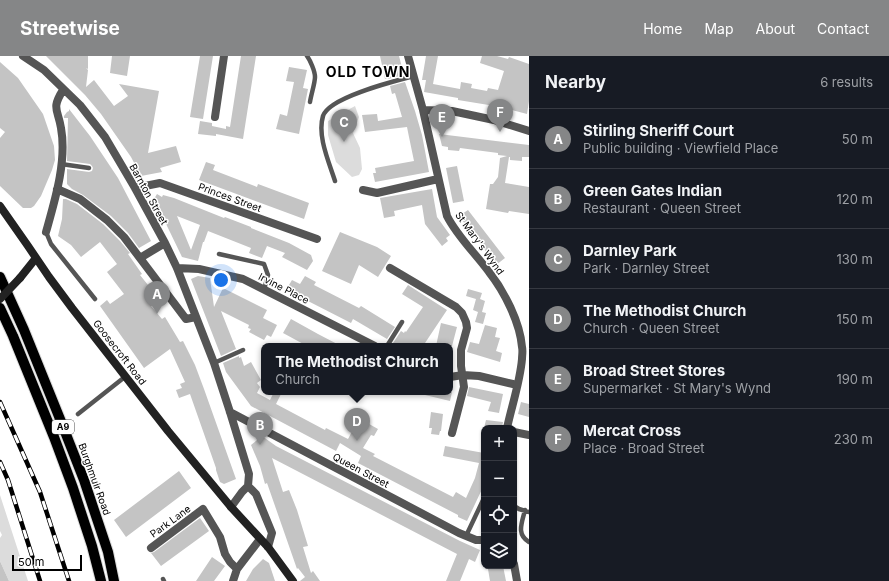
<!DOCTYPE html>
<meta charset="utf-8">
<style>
:root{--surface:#171b24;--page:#20242c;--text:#f1f3f6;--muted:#9ea1a6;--line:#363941;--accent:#858687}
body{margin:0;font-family:Inter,sans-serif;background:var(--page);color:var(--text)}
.controls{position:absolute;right:12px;bottom:12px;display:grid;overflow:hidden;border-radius:8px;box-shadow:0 1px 3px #0004}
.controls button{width:36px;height:36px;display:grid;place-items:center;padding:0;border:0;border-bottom:1px solid var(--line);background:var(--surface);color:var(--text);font:20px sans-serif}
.scale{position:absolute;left:12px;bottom:10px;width:70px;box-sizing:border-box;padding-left:4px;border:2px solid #000;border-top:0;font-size:11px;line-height:14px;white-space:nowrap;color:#000;-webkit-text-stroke:3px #fff;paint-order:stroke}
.you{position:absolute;left:221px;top:224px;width:14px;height:14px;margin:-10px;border:3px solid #fff;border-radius:50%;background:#1a73e8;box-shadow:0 0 0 6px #1a73e833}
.badge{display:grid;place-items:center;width:26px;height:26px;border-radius:50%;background:var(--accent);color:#fff;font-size:13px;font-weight:700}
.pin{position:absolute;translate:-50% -33px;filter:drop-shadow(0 1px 2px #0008)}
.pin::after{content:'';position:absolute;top:21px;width:14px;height:12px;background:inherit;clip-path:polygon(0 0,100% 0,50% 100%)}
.popup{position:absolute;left:261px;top:287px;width:192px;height:52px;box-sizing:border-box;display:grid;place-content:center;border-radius:8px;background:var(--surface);filter:drop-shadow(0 1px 3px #0005);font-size:13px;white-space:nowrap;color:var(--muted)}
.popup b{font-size:15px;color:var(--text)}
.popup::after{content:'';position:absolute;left:50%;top:100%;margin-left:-8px;border:8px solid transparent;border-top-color:var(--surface)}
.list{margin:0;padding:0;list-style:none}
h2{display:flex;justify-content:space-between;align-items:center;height:52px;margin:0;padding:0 16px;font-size:17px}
h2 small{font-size:13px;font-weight:400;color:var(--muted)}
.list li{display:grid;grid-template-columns:26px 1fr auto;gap:12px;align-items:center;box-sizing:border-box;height:60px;padding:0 16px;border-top:1px solid var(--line)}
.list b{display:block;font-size:15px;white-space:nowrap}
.list p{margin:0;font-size:13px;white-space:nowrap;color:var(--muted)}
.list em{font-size:13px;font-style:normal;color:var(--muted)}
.icon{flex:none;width:22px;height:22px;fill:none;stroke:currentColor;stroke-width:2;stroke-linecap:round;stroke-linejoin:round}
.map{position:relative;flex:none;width:529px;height:525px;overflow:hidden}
header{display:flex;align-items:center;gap:24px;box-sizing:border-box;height:56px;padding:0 20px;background:var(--accent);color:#fff}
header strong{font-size:19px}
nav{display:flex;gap:22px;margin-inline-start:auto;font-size:14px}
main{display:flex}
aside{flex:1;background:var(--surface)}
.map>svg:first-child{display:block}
</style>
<header>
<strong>Streetwise</strong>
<nav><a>Home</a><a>Map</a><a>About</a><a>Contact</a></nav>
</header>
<main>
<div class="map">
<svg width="529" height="525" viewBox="0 0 529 525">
<rect width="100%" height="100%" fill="#fff"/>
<path fill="#dcdcdc" d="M355 50 359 61 353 77 360 92 362 113 359 119 352 121 336 106 328 79V65Z
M0 439 28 525H9L0 505V482L2 479 0 475Z"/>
<path fill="#c4c4c4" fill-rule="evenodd" d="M46 0H88V13L86 12 88 14 86 31 94 24 114 50 128 40 119 28 159 35 148 97 176 90 181 106 160 112 162 116 141 120 131 101 101 58 85 39Z
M112 0H130L127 20 110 17Z
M200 0H213L203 63 190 61Z
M241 0H256L243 83 216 78V80L198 78 200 65 212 67V70L226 73V70L230 71Z
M380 0H399L404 19 388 23V22L385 23Z
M426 0H438L433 28 460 33 461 26 472 28 471 32 487 35 488 32 498 34 504 15 480 7 482 0H497L508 3 509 1 529 8V45L527 58 501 51 458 44V42L424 36 426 24H422Z
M0 6 18 22 43 58 54 90 55 104 52 114 41 140 34 150 31 152H23L0 130V82L5 76 0 72Z
M289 11 307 14 303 32 308 33 299 78 276 73 280 58 287 60 294 26 286 25Z
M405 26 415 55 422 79 429 116 375 126 373 117H376L375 112 414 105 409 81 407 71 365 76 362 59 377 58 378 65 402 61 395 37 392 38 390 30Z
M69 53 90 80 118 122 151 185 139 192 128 177 111 160 83 139 72 133 67 128V113L89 116 92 115 93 112 92 110 90 108 67 105 68 62H64V60L67 56 69 55Z
M439 78 529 89V101H522V105L510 104V101H509L505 127 529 131V158L509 155 508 157 486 153 490 128H493L498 121 500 102 507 100 498 99V97L460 92 459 95 448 94V91L442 90Z
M206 106 215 109 213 114 257 131 258 128 309 147 304 163 199 124Z
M457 110 464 145 453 147 446 112Z
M432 133 437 161 450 179 446 182 448 185 442 190 425 168 422 149 394 155 395 160 384 162 380 142Z
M157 138 162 141 163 139 174 142 224 162 225 161 251 171V172L289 187 311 199 313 205 307 214 282 201 285 197 267 190 262 202 249 197 251 192 208 175 204 186H203L198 205 182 201 154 143ZM177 160 200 169 191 194Z
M63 143H66L77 148 103 168 120 185 130 197 128 198 142 218 140 219 152 234 147 238 154 247 151 250 162 263 165 261 180 286 183 285 195 309 204 333 236 423 224 428 220 426 216 414V412L190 338 179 342 176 334 182 332 180 328 185 326 170 293 144 312 100 250 107 244 110 248 124 238 107 216 117 208 100 186 81 201 71 189 58 180 62 163Z
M468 154 505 202 496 209 459 160Z
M340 176 377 191 391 200 378 221 359 209 351 228 322 215Z
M198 220 210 222 214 251 223 232 267 254 263 262 277 269 271 281 267 279 264 284 249 276 251 273 248 272 249 269 221 255 236 293 221 300 191 223Z
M305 220 316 226 314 229 359 252 361 250 395 271 387 283 353 263 351 267 306 244 305 246 296 241 297 239 286 234 292 224 300 228Z
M408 229 447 254 423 290H397L393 287 401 275 404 277 405 275 406 276 423 251 402 238Z
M468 233 482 237 480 243 485 245 482 256 486 257 483 268 475 266 478 256 473 254 476 243 466 240Z
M291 263 318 278 341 290H307L283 277Z
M441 267 457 271 452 290H436Z
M485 269 497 272 495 281 500 282 496 295 502 297 500 306 467 296 470 286 479 288Z
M239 300V302L241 301 244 310 251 306 261 324 257 327 260 331 257 337 270 344 274 336H282L276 348 325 374 326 372 348 383 356 368 359 369 362 364 378 373 374 380 371 379 363 392 375 398 373 400 453 441 456 436 466 442 475 422 479 407 443 400 445 390 484 397V429L467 465 458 461V459L358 407 361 400 340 387 336 395 251 350 226 316 223 307Z
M469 331 503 338 499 357 488 355 491 346 467 340Z
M425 336H452L450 345 425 339Z
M521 346 529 348V361L518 358Z
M431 356 443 358 441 375H440L439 379 431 378 432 372H429Z
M486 364 503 366 502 372H484Z
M262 380 276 390 460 485 480 494 475 506 469 503 460 525H446L457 498 272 402 283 436 289 434 297 454 308 490 303 491 311 517 313 515 320 525H300L305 521 298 512 297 513 267 427 265 428 260 410 251 389Z
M179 415 191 432 126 481 114 464Z
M200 462 209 475 161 510 151 497 154 496Z
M212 501 225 510 214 525H196Z
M263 503 269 507 275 525H246L253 513Z
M0 505 9 525H0Z
M493 510H503L506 525H490L488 513 493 512Z"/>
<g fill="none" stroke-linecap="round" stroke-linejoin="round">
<defs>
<path id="primary" d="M0 221 24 274 60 363 84 424 108 496 114 525
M0 252 13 280 54 381 73 432 92 490 101 525"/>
</defs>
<use href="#primary" stroke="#dbdbdb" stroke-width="12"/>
<path stroke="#555" stroke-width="4.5" d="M307 0C310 4 315 15 315 21 315 27 311 39 310 46
M61 108 89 112
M335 125C329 106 317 80 323 60 329 41 395 25 414 20
M46 176 51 188 95 243
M219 198 264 208 268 219 264 234
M387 290 402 266
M214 307 243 294
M78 358 126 320
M514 450 519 453 529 456
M525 454C522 467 516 478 529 486
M466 480 484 442
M163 523 164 525"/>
<path stroke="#555" stroke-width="8" d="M23 0 44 14 80 49 105 81 135 132 165 187 177 212 214 307 230 356 249 418 248 430 242 436 231 451
M408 0 423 54 447 160C457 180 475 197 489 216 504 235 520 266 522 291 523 295 522 299 522 303 520 326 512 349 507 372
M423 54 452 55 494 64 529 75
M215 61 224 0
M135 132 160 127 317 183
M57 133 80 143 107 164 124 181 186 263 196 261
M363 134 377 137 438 123
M46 176C55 144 67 105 61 72 58 53 51 53 63 34
M140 202 165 187
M177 212 199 213 243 223 375 290
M390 212 456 251 462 257 466 266 467 272 461 294V310L464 331 452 377
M450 321 463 319 479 320 517 329
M230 356 459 477 476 484H484
M514 376 529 379
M248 430 256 438 272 477 268 491
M151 492 203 453 220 481 225 498 230 506 237 513
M514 508 517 525
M233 525 237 513 260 483"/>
<path stroke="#222" stroke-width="8" d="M0 150 28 190 49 221 72 252 168 375 231 451 268 491 293 525
M20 222 36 202"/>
<use href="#primary" stroke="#000" stroke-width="10"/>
<defs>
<path id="rail" d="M0 346 40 436 69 525
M0 406 8 424 40 525"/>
</defs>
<use href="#rail" stroke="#000" stroke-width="4.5"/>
<use href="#rail" stroke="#fff" stroke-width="3" stroke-dasharray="9" stroke-linecap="butt"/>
<path stroke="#222" stroke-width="8" d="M0 243 20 222"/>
</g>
<g text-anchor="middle" stroke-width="3" stroke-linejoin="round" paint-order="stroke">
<rect fill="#fff" stroke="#4c4c4c" stroke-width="1" x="52" y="364" width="22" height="14" rx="3"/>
<g font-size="9" font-weight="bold" fill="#000">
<text x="63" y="374">A9</text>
</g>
<g font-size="10" fill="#000" stroke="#fff">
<text transform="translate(149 138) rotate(61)" y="4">Barnton Street</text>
<text transform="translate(230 141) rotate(20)" y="4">Princes Street</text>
<text transform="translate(480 187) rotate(54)" y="4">St Mary's Wynd</text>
<text transform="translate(284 232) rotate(27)" y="4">Irvine Place</text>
<text transform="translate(120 296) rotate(52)" y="4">Goosecroft Road</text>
<text transform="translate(361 414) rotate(28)" y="4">Queen Street</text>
<text transform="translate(95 423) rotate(70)" y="4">Burghmuir Road</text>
<text transform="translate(170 465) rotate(-36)" y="4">Park Lane</text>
</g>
<g font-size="14" font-weight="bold" letter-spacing="1" fill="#000" stroke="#fff">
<text x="368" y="21">OLD TOWN</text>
</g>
</g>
</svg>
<div class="controls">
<button>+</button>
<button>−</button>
<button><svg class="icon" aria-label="locate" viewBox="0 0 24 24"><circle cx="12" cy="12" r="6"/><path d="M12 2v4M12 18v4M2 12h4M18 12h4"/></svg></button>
<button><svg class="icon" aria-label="layers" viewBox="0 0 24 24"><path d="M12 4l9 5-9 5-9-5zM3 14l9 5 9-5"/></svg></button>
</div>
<div class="scale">50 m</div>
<div class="you"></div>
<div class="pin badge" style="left:157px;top:258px">A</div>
<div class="pin badge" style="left:260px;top:389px">B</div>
<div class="pin badge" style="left:344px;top:86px">C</div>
<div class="pin badge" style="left:357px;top:385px">D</div>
<div class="popup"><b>The Methodist Church</b>Church</div>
<div class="pin badge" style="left:442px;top:81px">E</div>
<div class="pin badge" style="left:500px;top:76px">F</div>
</div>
<aside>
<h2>Nearby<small>6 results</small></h2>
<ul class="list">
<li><span class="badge">A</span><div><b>Stirling Sheriff Court</b><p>Public building · Viewfield Place</p></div><em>50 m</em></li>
<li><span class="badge">B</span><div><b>Green Gates Indian</b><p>Restaurant · Queen Street</p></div><em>120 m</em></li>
<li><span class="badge">C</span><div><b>Darnley Park</b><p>Park · Darnley Street</p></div><em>130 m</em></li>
<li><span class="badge">D</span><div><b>The Methodist Church</b><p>Church · Queen Street</p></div><em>150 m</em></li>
<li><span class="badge">E</span><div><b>Broad Street Stores</b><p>Supermarket · St Mary's Wynd</p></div><em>190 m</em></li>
<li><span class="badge">F</span><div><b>Mercat Cross</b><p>Place · Broad Street</p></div><em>230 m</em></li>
</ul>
</aside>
</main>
